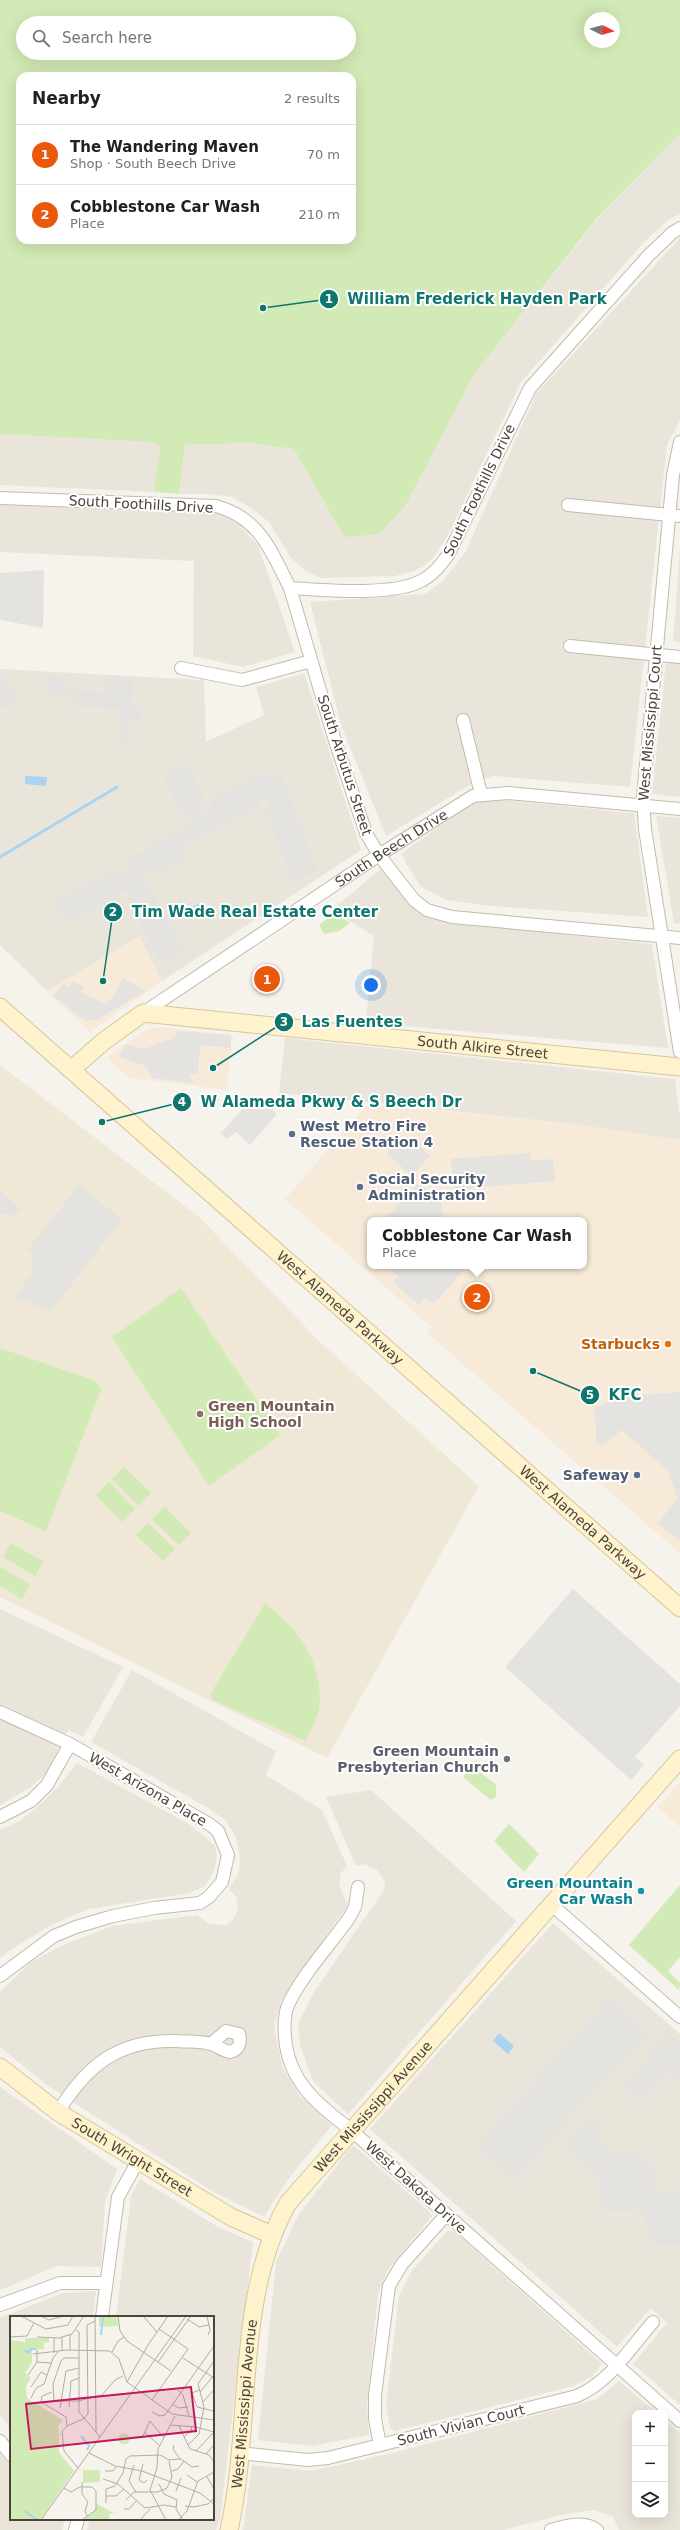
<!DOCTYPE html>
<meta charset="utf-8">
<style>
:root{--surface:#fff;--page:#f2f2f2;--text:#202124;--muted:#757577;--line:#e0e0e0;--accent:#ea580c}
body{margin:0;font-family:"DejaVu Sans",sans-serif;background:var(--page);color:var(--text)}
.controls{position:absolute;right:12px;bottom:12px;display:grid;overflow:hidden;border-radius:8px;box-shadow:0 4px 16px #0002}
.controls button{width:36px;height:36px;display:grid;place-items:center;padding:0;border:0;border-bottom:1px solid var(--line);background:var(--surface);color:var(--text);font:20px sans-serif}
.compass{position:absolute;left:584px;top:12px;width:36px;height:36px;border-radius:50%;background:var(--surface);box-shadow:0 4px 16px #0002;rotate:96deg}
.you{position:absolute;left:371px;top:985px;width:14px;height:14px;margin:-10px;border:3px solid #fff;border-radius:50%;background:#1a73e8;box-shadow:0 0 0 6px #1a73e833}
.badge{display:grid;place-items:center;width:26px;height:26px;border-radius:50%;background:var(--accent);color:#fff;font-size:13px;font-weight:700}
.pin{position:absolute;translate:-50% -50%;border:2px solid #fff;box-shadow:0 1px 4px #0006}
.popup{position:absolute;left:367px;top:1217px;width:220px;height:52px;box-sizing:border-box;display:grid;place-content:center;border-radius:8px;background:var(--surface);filter:drop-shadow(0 1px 3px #0005);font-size:13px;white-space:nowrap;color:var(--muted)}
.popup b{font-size:15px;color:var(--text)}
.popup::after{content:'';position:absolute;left:50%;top:100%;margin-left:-8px;border:8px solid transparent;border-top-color:var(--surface)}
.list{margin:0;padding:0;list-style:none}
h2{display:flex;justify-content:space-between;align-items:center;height:52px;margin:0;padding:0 16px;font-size:17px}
h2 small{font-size:13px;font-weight:400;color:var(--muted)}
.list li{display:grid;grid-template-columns:26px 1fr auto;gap:12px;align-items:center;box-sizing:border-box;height:60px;padding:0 16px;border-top:1px solid var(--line)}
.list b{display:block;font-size:15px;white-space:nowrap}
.list p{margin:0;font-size:13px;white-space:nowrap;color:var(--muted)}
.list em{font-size:13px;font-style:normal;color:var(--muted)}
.icon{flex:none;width:22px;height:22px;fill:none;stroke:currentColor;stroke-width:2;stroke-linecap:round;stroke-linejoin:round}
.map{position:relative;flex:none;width:680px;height:2530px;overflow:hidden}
.search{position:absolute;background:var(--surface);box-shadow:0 4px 16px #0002;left:16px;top:16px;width:340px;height:44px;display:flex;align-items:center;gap:10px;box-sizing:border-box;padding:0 14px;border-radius:22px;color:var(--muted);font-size:15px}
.panel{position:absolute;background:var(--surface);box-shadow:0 4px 16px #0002;left:16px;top:72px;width:340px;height:172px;border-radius:12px}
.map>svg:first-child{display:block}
</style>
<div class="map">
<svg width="680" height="2530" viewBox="0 0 680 2530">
<rect width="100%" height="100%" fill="#f6f3ec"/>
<path fill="#eae5da" d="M680 134V214L668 220 645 241 521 382 447 537 434 557 424 566 414 571 395 576 321 578 306 571 291 558 269 522 251 508 232 497 210 494H179L185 445 249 443 294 449 344 537 406 505 473 376 599 217Z
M680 238V420L667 445 630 787 493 776 471 784 386 836 341 725 310 602 425 594 442 582 465 553 536 394Z
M0 434 150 442 160 446 154 492 0 485Z
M0 505 208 512 226 517 238 524 258 545 295 652 243 667 193 656 194 561 0 552Z
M680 550V642L673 641Z
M666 662 680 663V797L652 794Z
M0 669 204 680 206 742 264 715 256 687 304 673 361 850 162 981 139 937 47 991 0 945Z
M504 800 634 813 648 917 491 906 446 900 420 886 401 854 472 803Z
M656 816 680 818V924L674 923Z
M382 868 401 894 419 911 443 921 652 944 668 1048 366 1023 374 936 332 910Z
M285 1038 675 1079 680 1118V1140L565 1123 279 1093Z
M0 1609 123 1667 83 1737 68 1730 46 1773 31 1787 0 1805Z
M132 1670 276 1751 266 1775 322 1810 347 1866 341 1873 339 1885 348 1905 281 2001 274 2026 282 2066 299 2095 332 2125 289 2178 264 2217 212 2191 48 2086 0 2047V1992L30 1963 65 1944 112 1926 197 1915 209 1924 226 1925 233 1920 238 1909 237 1898 229 1889 239 1872 240 1860 236 1837 226 1821 210 1809 91 1742Z
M77 1763 189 1824 206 1838 215 1846 217 1857 214 1871 205 1886 190 1893 89 1909 49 1926 9 1951 0 1959V1830L20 1821 36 1808 58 1787Z
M371 1790 516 1921 348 2114 313 2081 300 2045 298 2024 314 1992 384 1890 385 1882 377 1870 364 1864 356 1866 326 1797Z
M553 1923 680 2034V2405L633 2364 667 2323 651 2308 617 2347 370 2129Z
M0 2087 117 2169 105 2202 101 2267 57 2266 0 2290Z
M353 2145 430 2212 432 2216 387 2271 378 2294 367 2405 369 2435 311 2446 258 2440 276 2262 299 2214Z
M140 2179 218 2227 253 2242 220 2519 216 2530H87L90 2519H213V2317H116L131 2196Z
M447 2231H454L602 2364 593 2376 573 2386 395 2431 390 2428 386 2406 399 2296 411 2272Z
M96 2291 93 2317H11V2430L0 2414V2318L63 2293Z
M619 2381 657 2413H635V2515H665V2420L680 2433V2530H619L613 2517 594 2510 561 2515 503 2530H243L252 2465 311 2471 389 2454 597 2399Z
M0 2454 11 2462V2519H65L62 2530H0Z"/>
<path fill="#f7ead8" d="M139 937 162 981 90 1032 47 991Z
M156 1027 232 1035 227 1090 130 1078 108 1059 110 1055 143 1032Z
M368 1104 565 1123 680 1140V1553L427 1333 484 1266H584V1220H370V1266H482L431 1327 285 1199Z
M680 1782V1827L658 1807Z"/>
<path fill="#efe8d6" d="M0 1065 199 1217 319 1341 479 1486 327 1758 0 1597Z"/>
<path fill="#d2eab5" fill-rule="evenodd" d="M0 0H680V134L598 217 473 376 406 505 379 534 344 537 294 449 249 443 185 445 179 494 154 492 160 446 150 442 0 434ZM590 18H614V42H590ZM23 23H349V53H23ZM20 76H352V240H20Z
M335 913 350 923 339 931 324 934 319 925Z
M181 1288 280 1435 209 1486 112 1337Z
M0 1348 96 1381 101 1390 46 1531 0 1511Z
M124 1467 151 1493 139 1506 112 1479Z
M109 1482 135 1509 122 1522 96 1495Z
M165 1507 191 1533 179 1545 152 1519Z
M148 1523 175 1549 163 1561 136 1535Z
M11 1543 43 1561 35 1576 3 1557Z
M0 1567 30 1584 22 1599 0 1586Z
M265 1603C291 1626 309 1641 317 1676 320 1688 321 1700 318 1712 315 1722 310 1731 306 1741L212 1700 211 1693Z
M472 1766 496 1785V1797L491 1800 463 1777Z
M509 1824 539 1854 524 1872 494 1841Z
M680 1885V1957L668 1971 680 1983 679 1990 629 1945Z"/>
<path fill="#e5e3e0" d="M44 570 43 628 0 620V573Z
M0 675 6 676 7 687 15 688 14 707H0Z
M47 675 65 677V690L104 692 105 679 133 680 132 706 141 707 140 721H131L129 745 118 744 120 709 75 707V697H48Z
M187 763 207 803 200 807 204 814 214 809 210 800 269 770 273 780 282 776 318 872 292 882 265 808 270 805 269 801 263 797 259 799 261 805 183 846 189 858 151 876 148 870 143 873 140 881 143 885 148 883 184 951 160 963 127 898 131 895 118 890 119 896 65 924 55 900 120 869 124 875 129 871 131 864 128 858 195 823 191 815 184 818 163 776Z
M123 978 146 991 98 1019 86 1021 53 996 63 984 69 988 72 981 84 987 81 992 104 1003 112 998Z
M177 1031 231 1035V1048L200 1045 198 1074H189L194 1083 152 1078 146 1066 119 1057 126 1044 144 1049 174 1038Z
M255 1095 277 1114 250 1145 236 1132 227 1139 221 1133Z
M408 1136 430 1156 412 1176 387 1154 396 1144 399 1147Z
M531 1153V1161L553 1159 555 1181 454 1189 451 1159Z
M418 1183 441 1202 443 1220H384Z
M79 1185 122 1219 51 1311 15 1297 32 1272 33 1257 27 1250Z
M0 1190 21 1209 16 1215 0 1214Z
M387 1266H467L434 1304 426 1297 419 1305 393 1282 398 1276Z
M680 1392V1541L658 1523 677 1499 669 1472 622 1430 604 1444H597L594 1408 624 1396Z
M573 1589 680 1684V1706L635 1757 644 1765 631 1780 505 1667Z
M608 1998 648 2033 514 2179 478 2146Z
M668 2033 680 2044V2080L670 2071 641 2103 622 2086Z
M590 2118 604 2131 599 2139 616 2155 644 2153 645 2162H653L655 2192 680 2191V2247L677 2244 654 2245V2238H646L645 2210 607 2212 598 2205V2174L565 2146Z"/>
<path fill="#a9d4f2" d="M25 776 47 777 46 786 25 784Z
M200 903 204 910 186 919 183 912Z
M499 2033 514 2046 508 2054 493 2041Z"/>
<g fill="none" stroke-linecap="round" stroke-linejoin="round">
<path stroke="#a9d4f2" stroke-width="3" d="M0 857 117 787"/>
<defs>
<g id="street">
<path d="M680 442 673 475 643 797 645 829 680 1052"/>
<path d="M0 498 216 506C260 518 271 551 290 588 324 590 389 596 419 582 432 576 440 566 448 555L530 388 649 255 672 233 680 228"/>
<path d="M568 505 680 516"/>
<path d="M290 588 335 741 366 833 379 855 414 900 427 910 452 917 680 938"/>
<path d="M570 646 680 657"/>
<path d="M181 668 242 680 311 661"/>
<path d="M463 720 481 794"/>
<path id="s1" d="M143 1013 379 855 473 796 508 793 680 809"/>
<path d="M0 1712 70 1744 209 1824 218 1831 228 1855 222 1882 209 1897 200 1903 154 1908 113 1916 76 1927 54 1936 0 1976"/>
<path d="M0 1817 31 1801 47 1785 70 1744"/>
<path d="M358 1887 355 1907 349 1918C330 1945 303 1974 289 2003 284 2013 284 2026 285 2037 288 2081 318 2105 351 2130L680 2421"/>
<path d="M553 1906 680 2017"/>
<path d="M58 2112C87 2065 119 2039 177 2041 187 2042 201 2041 211 2044 218 2046 223 2051 230 2052 240 2049 241 2043 239 2034L226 2031 211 2044"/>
<path d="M0 2305 60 2283H106"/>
<path d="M102 2317 118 2197 138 2161"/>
<path d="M0 2441 11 2455"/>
<path d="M380 2445 375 2419V2395L389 2286 402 2264 446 2215"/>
<path d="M239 2453 308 2460 328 2458 577 2396C610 2382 630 2348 653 2322"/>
<path d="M75 2530 78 2519"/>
<path d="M551 2530C565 2526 584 2520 597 2530"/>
</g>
<g id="secondary">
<path id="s2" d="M0 1007 680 1608"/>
<path id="s3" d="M72 1069 104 1041 143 1013 680 1067"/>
<path id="s4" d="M0 2067 58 2112 231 2217 272 2235"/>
<path id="s5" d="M229 2530C253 2424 234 2299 288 2203L680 1759"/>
</g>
</defs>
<use href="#street" stroke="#c2bbae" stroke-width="14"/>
<use href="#secondary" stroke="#d6c79b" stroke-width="19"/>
<use href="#street" stroke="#fff" stroke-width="12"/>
<use href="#secondary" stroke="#fff3cd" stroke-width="17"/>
</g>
<g fill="#5c6f8a" stroke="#fff" stroke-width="1.5">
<circle cx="292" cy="1134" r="4"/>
<circle cx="360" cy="1187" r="4"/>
<circle cx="637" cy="1475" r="4"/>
</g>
<circle fill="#e8710a" stroke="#fff" stroke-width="1.5" cx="668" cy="1344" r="4"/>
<circle fill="#8d6e63" stroke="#fff" stroke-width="1.5" cx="200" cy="1414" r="4"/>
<circle fill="#6b7280" stroke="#fff" stroke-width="1.5" cx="507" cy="1759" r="4"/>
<circle fill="#0f9aa8" stroke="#fff" stroke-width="1.5" cx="641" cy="1891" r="4"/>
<g text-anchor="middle" stroke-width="4" stroke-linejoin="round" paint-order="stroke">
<g font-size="14" fill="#4b4439" stroke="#fff">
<text transform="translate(479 490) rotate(-64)" y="5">South Foothills Drive</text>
<text transform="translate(141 504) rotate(3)" y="5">South Foothills Drive</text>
<text transform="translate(650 723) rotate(-85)" y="5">West Mississippi Court</text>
<text transform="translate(345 765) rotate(72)" y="5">South Arbutus Street</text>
<text dy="5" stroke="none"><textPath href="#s1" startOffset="298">South Beech Drive</textPath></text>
<text dy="5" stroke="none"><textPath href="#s3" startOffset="432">South Alkire Street</textPath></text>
<text dy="5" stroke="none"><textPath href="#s2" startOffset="454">West Alameda Parkway</textPath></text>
<text dy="5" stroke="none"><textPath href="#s2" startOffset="778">West Alameda Parkway</textPath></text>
<text transform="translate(148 1789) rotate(30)" y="5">West Arizona Place</text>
<text dy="5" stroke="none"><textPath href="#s5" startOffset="463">West Mississippi Avenue</textPath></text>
<text dy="5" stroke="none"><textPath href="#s4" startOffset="160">South Wright Street</textPath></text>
<text transform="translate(416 2187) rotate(42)" y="5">West Dakota Drive</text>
<text dy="5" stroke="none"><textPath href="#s5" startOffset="127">West Mississippi Avenue</textPath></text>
<text transform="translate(461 2425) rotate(-14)" y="5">South Vivian Court</text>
</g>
<g font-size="14" font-weight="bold" fill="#4e5e75" stroke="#fff" text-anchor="start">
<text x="300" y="1131">West Metro Fire<tspan x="300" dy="16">Rescue Station 4</tspan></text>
<text x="368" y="1184">Social Security<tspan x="368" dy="16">Administration</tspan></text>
<text x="629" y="1480" text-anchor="end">Safeway</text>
</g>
<g font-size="14" font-weight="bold" fill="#c56008" stroke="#fff" text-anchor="end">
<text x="660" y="1349">Starbucks</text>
</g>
<g font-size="14" font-weight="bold" fill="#785e54" stroke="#fff" text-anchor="start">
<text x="208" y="1411">Green Mountain<tspan x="208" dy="16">High School</tspan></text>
</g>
<g font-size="14" font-weight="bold" fill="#5b616d" stroke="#fff" text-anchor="end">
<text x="499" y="1756">Green Mountain<tspan x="499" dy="16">Presbyterian Church</tspan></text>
</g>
<g font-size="14" font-weight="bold" fill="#0d838f" stroke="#fff" text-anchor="end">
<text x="633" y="1888">Green Mountain<tspan x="633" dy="16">Car Wash</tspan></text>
</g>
</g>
<g transform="translate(10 2316)">
<rect width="204" height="204" fill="#f6f3ec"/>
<path d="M89 0H107L108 10 89 11ZM15 22H39V27L34 26V33L22 34V46L15 57 21 62 16 70 17 82 53 104 48 111 49 118H52L49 120V136L64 155 30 204H0V24L15 26ZM108.5 123a5.5 5.5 0 1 1 11 0a5.5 5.5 0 1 1-11 0ZM73 154H90V166L73 167ZM87 188 104 197 99 198V204H73L83 197Z" fill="#d2eab5"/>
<path fill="none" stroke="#a9d4f2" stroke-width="2" d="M91 19 93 0M14 34 19 37 20 33H26M71 120 79 130 77 134M14 195 28 204"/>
<path fill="none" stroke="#b2ada4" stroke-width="1" d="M11 0 36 13 58 9 63 0M31 0 39 4 54 0M85 0 86 116M108 0 110 15 117 25 161 55M133 0 147 16M197 0 200 14 198 19M177 3 189 11 199 9M66 14 69 16V96L90 121M60 18V34M0 21 17 20 24 7M27 21 49 22 62 18 74 0M52 21V35M102 36 108 25 114 21M44 37V22M23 38 57 34 100 35 109 43 117 66 162 98 204 104M69 42H54L51 45 43 68 44 85H68L92 79 105 64 113 60M173 42 204 62M27 46 41 47M148 46 181 0M18 59 27 46V34M117 66 138 29 158 0M21 71 31 56 37 59M168 74 173 79 179 100M189 74 182 77 187 91 204 95M42 76 32 80 31 86 56 101 57 110 52 115 54 135 68 152M190 76 204 59M21 82 26 72 34 68 43 42 48 36M142 84 178 33 149 13M193 86 204 74M162 88 168 92 178 91M59 91 61 65 69 62M50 92 56 55 69 52M142 96 150 100 155 99 204 30M161 109 186 111 204 116M57 110 73 103 78 98 77 9 85 5M169 110 180 133 199 139 204 146M134 116 149 129M174 121 181 115 182 110M132 122 140 105 154 122M164 129 163 133 170 143M178 129 189 118 194 91 188 68 204 45M186 135 204 116M79 137 105 150 132 155 190 177 204 188M196 138 204 129M133 148 129 164 134 167 137 164M124 149 119 165 126 176M95 155H103L106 151M162 155 168 153 174 145M177 159 187 166M197 161 204 173M93 163 108 168 135 192 154 189 166 191M72 166V178L78 186 75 195 77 200M149 168 154 178 167 184 166 193 173 204M54 172 61 176 70 171H82L86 175V194L72 204M166 175 171 162M96 180H106L114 173M116 184 124 176H148L157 172 162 161 159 145M96 187V173L105 170 113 157 116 143 120 140 150 139 159 144 171 143 182 151 189 150M175 190 183 191 198 188 204 182M114 193H119L126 185M31 204 176 0M130 204 140 193M156 204 140 174 147 152 148 133 165 100M168 204 177 195 188 165 204 156"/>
<path fill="#c2185b" fill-opacity="0.15" stroke="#c2185b" stroke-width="2" d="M181 71 186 115 21 133 16 88Z"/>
<rect width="204" height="204" fill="none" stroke="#4b4439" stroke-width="2"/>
</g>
<path fill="none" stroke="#0f766e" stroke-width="1.5" d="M263 308L329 299M103 981L113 912M213 1068L284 1022M102 1122L182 1102M533 1371L590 1395"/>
<g fill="#0f766e" stroke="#fff" stroke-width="1.5">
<circle cx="263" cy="308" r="4"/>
<circle cx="103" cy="981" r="4"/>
<circle cx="213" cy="1068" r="4"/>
<circle cx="102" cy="1122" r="4"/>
<circle cx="533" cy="1371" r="4"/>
<circle cx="329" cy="299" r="10"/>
<circle cx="113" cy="912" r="10"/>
<circle cx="284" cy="1022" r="10"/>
<circle cx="182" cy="1102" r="10"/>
<circle cx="590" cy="1395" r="10"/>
</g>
<g font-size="12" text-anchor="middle" font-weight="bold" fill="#fff">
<text x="329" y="303">1</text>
<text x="113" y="916">2</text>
<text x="284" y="1026">3</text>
<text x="182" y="1106">4</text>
<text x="590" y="1399">5</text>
</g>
<g font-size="15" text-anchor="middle" font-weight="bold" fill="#0f766e" stroke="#fff" stroke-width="4" stroke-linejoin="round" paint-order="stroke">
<text x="477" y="304">William Frederick Hayden Park</text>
<text x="255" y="917">Tim Wade Real Estate Center</text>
<text x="352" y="1027">Las Fuentes</text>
<text x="331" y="1107">W Alameda Pkwy &amp; S Beech Dr</text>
<text x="625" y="1400">KFC</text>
</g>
</svg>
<div class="controls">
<button>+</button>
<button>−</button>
<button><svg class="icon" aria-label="layers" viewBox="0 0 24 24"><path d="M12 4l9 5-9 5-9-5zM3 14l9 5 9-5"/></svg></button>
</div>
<svg class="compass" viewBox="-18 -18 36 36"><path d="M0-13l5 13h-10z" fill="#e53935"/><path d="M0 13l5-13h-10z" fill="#757577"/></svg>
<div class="you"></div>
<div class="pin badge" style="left:267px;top:979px">1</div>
<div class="pin badge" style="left:477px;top:1297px">2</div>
<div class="popup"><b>Cobblestone Car Wash</b>Place</div>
<div class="search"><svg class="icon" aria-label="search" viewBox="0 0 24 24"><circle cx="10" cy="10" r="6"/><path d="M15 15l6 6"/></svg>Search here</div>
<section class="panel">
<h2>Nearby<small>2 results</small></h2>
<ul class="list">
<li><span class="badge">1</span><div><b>The Wandering Maven</b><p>Shop · South Beech Drive</p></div><em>70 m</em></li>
<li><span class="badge">2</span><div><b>Cobblestone Car Wash</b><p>Place</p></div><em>210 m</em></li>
</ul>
</section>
</div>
